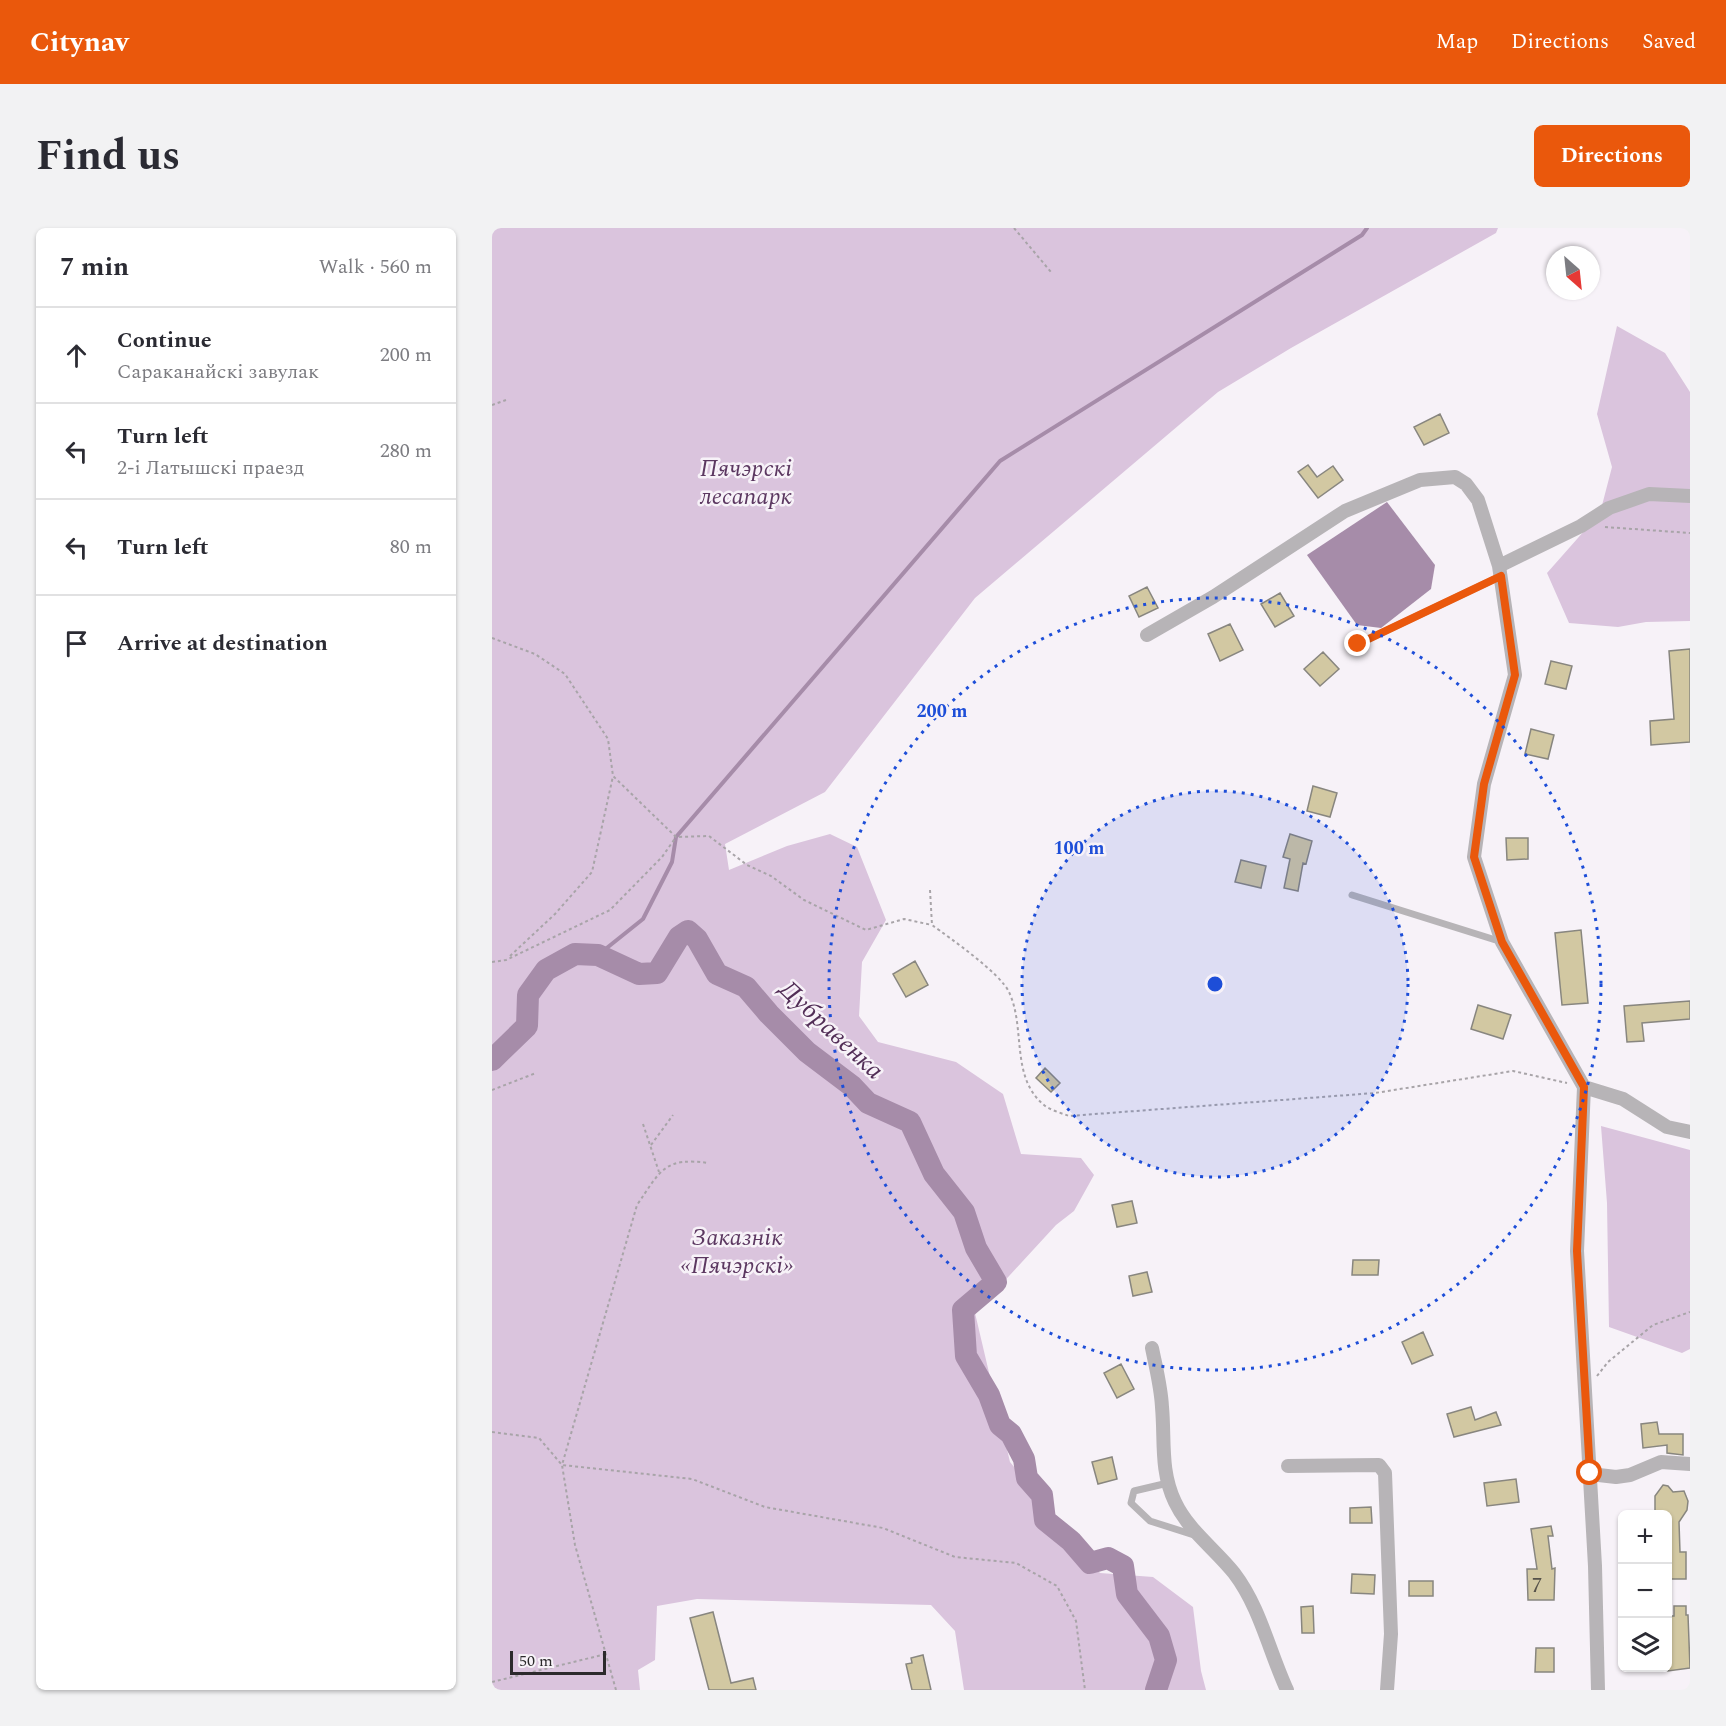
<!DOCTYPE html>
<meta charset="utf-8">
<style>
:root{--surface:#fff;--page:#f2f2f3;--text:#2b2b33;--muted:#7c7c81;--line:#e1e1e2;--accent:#ea580c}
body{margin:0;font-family:Spectral,serif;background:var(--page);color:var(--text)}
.controls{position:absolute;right:18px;bottom:18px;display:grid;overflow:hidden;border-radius:9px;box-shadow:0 2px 4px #0004}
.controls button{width:54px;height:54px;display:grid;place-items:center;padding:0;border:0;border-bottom:2px solid var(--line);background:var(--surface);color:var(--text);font:30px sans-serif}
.compass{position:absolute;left:1054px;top:18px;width:54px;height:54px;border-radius:50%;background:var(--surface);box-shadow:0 2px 4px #0004;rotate:153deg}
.scale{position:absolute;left:18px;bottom:15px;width:96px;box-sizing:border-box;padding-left:6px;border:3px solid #2c2a2c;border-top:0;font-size:16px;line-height:21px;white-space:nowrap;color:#2c2a2c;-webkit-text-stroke:4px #f7f2f8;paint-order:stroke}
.stop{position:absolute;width:18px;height:18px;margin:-14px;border:4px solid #ea580c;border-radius:50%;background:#fff}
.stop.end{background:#ea580c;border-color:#fff;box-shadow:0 2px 6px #0008}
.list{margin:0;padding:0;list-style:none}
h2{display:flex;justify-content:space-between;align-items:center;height:78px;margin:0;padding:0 24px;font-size:26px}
h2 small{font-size:20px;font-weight:400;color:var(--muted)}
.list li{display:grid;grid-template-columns:39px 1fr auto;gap:18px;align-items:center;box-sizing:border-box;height:96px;padding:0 24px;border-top:2px solid var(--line)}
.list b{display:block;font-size:22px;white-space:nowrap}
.list p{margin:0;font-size:20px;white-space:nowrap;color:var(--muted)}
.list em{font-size:20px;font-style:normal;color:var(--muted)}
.icon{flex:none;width:33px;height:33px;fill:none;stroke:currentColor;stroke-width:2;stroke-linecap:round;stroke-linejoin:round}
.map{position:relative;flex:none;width:1198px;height:1462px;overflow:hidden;border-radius:9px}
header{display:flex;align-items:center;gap:36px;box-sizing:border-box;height:84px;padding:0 30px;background:var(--accent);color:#fff}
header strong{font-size:28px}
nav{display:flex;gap:33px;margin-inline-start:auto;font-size:21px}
.intro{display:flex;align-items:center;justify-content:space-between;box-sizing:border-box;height:144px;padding:0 36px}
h1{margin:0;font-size:42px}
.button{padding:15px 27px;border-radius:9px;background:var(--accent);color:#fff;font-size:21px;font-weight:700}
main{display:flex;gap:36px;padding:0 36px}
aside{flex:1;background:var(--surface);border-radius:9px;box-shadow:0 2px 4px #0004}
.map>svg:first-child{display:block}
</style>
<header>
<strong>Citynav</strong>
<nav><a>Map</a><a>Directions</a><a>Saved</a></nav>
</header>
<div class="intro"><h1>Find us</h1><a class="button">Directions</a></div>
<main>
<aside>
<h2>7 min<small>Walk · 560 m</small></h2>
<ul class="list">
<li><svg class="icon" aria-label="ahead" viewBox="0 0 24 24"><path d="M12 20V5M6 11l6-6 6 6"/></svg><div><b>Continue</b><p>Сараканайскі завулак</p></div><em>200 m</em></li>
<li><svg class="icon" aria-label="left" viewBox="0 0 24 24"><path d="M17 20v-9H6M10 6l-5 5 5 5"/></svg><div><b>Turn left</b><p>2-і Латышскі праезд</p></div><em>280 m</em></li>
<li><svg class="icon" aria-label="left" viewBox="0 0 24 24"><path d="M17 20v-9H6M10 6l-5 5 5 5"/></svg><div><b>Turn left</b></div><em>80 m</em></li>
<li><svg class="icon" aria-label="arrive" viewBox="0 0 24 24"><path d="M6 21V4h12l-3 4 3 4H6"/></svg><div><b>Arrive at destination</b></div></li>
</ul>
</aside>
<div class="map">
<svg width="1198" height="1462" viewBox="0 0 1198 1462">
<rect width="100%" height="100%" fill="#f7f2f8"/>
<path fill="#dac4dd" d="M0 0H1006L1004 5 799 120 726 164 483 370 333 564 233 616 237 642 295 618 338 606 365 619 394 692 370 734 367 788 386 814 464 834 511 866 529 926 589 930 602 947 582 983 564 997 483 1085 518 1234 608 1345 661 1349 701 1379 709 1443 714 1462H472L463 1403 439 1377 205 1371 165 1378 163 1432 146 1442 148 1462H0Z
M1125 98 1173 125 1198 164V393L1154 394 1126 399 1077 395 1055 345 1108 285 1120 239 1105 186Z
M1109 898 1198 922V1121L1190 1125 1117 1099 1115 975Z"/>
<path fill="#a68ca9" d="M895 274 943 337 939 361 889 400 865 397 815 327Z"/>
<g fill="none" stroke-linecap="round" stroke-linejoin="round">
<path stroke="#a68ca9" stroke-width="4" d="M106 727 151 691 180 634 184 609 508 233 870 7 875 0"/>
<path stroke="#a68ca9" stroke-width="22" d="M0 832 35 798 36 767 54 742 83 726 106 727 147 746 165 745 187 709 196 703 205 711 225 746 254 759 277 786 315 824 360 858 376 875 418 894 442 946 472 984 484 1020 504 1054 471 1082 474 1128 497 1167 508 1197 519 1206 532 1231 535 1250 550 1267 553 1292 579 1313 598 1335 616 1330 631 1338 635 1366 667 1408 674 1432 664 1462"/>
</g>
<path fill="#d2c8a2" stroke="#88867f" stroke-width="1.5" d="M948 186 957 205 932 217 922 199Z
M816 237 825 249 841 238 851 252 826 270 806 244Z
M655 359 666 380 647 389 637 368Z
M788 365 802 388 783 399 769 376Z
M738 396 751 422 728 433 716 406Z
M1198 421V514L1159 517 1158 493 1182 491 1177 423Z
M831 424 847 441 828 458 812 441Z
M1059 433 1080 438 1074 461 1053 456Z
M1039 501 1062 507 1056 531 1033 526Z
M821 558 845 565 838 589 815 583Z
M798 606 820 613 814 636 811 635 806 663 792 660 798 631 791 629Z
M1014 610H1036V631L1015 632Z
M749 632 774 638 769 660 743 654Z
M1089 702 1096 775 1070 777 1063 705Z
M423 733 436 757 414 769 401 746Z
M1198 773V791L1150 795 1152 813 1135 814 1132 778Z
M986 777 1019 787 1011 811 979 801Z
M553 840 568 855 559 864 544 850Z
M640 973 645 995 625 999 620 977Z
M861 1032H887L886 1047H860Z
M655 1044 660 1064 641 1068 637 1048Z
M931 1104 941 1127 920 1136 910 1114Z
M629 1136 642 1161 625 1170 612 1145Z
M979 1179 983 1192 1004 1184 1009 1197 962 1209 955 1186Z
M1165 1194 1167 1206H1191V1227L1175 1225V1217L1151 1220 1149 1196Z
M620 1229 625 1251 606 1256 600 1234Z
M1024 1251 1027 1274 995 1278 992 1255Z
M1171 1257 1176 1258 1181 1264 1192 1263 1196 1273 1195 1282 1187 1294 1188 1324H1194V1351H1176V1287H1163V1268Z
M879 1279 880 1295H858V1280Z
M1059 1298 1061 1308H1056L1060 1341 1063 1340 1062 1372H1036L1035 1341H1045L1039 1301Z
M860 1346 883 1347 882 1366 859 1365Z
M917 1353H941V1368H917Z
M821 1378 822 1405H810L809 1379Z
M1182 1378H1194V1387H1196L1198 1440 1176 1443V1388H1182Z
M221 1384 239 1455 261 1450 264 1462H217L198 1390Z
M1044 1420H1062V1444H1043Z
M431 1427 439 1462H420L414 1436 420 1435 419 1430Z"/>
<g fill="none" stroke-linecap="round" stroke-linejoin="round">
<path stroke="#a8a4a8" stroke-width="2" stroke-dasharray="3 3" stroke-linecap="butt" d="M522 0 559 44
M0 177 14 172
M1113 299 1198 305
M0 410 43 426 73 446 116 511 121 548 184 609 217 608 255 637 279 648 312 672 374 702 412 691 440 697
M438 662 440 697C458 710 508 745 517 764 534 800 518 849 552 877 558 882 569 885 577 888L883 865 1021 843 1075 855
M18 728 63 686 100 644 121 548
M0 734 14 732 118 682 170 629 184 609
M0 862 44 845
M151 896 167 944
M159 917 181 887
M1105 1148 1116 1134 1161 1097 1198 1084
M0 1204 47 1210 70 1237 200 1251 273 1279 391 1300 463 1329 524 1335 565 1358 584 1393 593 1462
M0 1454 114 1426
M124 1462 83 1317 70 1237 145 977C169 942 172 929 217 935"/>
<path stroke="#b7b4b7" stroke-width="7" d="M866 416 1009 348
M860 667 1010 714
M676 1255 642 1263 639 1275 658 1293 705 1308"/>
<path stroke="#b7b4b7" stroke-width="14" d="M1007 338 1089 298 1117 280 1157 266 1198 268
M655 407 721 369 853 283 928 252 963 249 974 256 986 272 1007 338 1023 447 992 556 982 629 1010 714 1092 859
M1092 859 1085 1023 1103 1338 1106 1462
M1092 859 1131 871 1175 899 1198 904
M660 1120C664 1140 669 1159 670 1179 673 1212 668 1243 683 1274 696 1302 723 1321 742 1345 768 1379 777 1423 795 1462
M796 1238 887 1237 893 1245 899 1406 895 1462
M1098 1246 1124 1249 1138 1247 1169 1234 1198 1236"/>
</g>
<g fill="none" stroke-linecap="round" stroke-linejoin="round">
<path stroke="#ea580c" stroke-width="8" d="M866 416 1009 348 1023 447 992 556 982 629 1010 714 1092 859 1085 1023 1098 1245"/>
</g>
<circle cx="723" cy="756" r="193" fill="#1d4ed8" fill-opacity=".12"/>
<g fill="none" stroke="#1d4ed8" stroke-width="3" stroke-dasharray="3 6">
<circle cx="723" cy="756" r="193"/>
<circle cx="723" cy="756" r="386"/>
</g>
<g text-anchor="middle" stroke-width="5" stroke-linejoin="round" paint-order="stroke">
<g font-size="21" fill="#56524a">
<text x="1045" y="1364">7</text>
</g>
<g font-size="24" font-style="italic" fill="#5c3861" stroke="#f7f2f8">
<text x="254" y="248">Пячэрскі<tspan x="254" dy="28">лесапарк</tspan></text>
<text x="245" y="1017">Заказнік<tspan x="245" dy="28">«Пячэрскі»</tspan></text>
</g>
<g font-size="26" font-style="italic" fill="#522e57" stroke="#f7f2f8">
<text transform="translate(340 801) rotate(43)" y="9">Дубравенка</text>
</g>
</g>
<circle cx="723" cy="756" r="9" fill="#1d4ed8" stroke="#f7f2f8" stroke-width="3"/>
<g font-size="18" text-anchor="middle" font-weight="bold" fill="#1d4ed8" stroke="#f7f2f8" stroke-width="5" stroke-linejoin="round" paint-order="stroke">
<text x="450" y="489">200 m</text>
<text x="587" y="626">100 m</text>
</g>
</svg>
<div class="controls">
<button>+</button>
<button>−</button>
<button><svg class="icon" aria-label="layers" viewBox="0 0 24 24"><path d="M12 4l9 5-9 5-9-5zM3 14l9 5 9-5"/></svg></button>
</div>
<svg class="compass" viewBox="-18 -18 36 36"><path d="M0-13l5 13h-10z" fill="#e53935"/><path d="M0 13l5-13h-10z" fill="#7c7c81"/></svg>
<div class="scale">50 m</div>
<div class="stop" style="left:1098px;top:1245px"></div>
<div class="stop end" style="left:866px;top:416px"></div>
</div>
</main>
